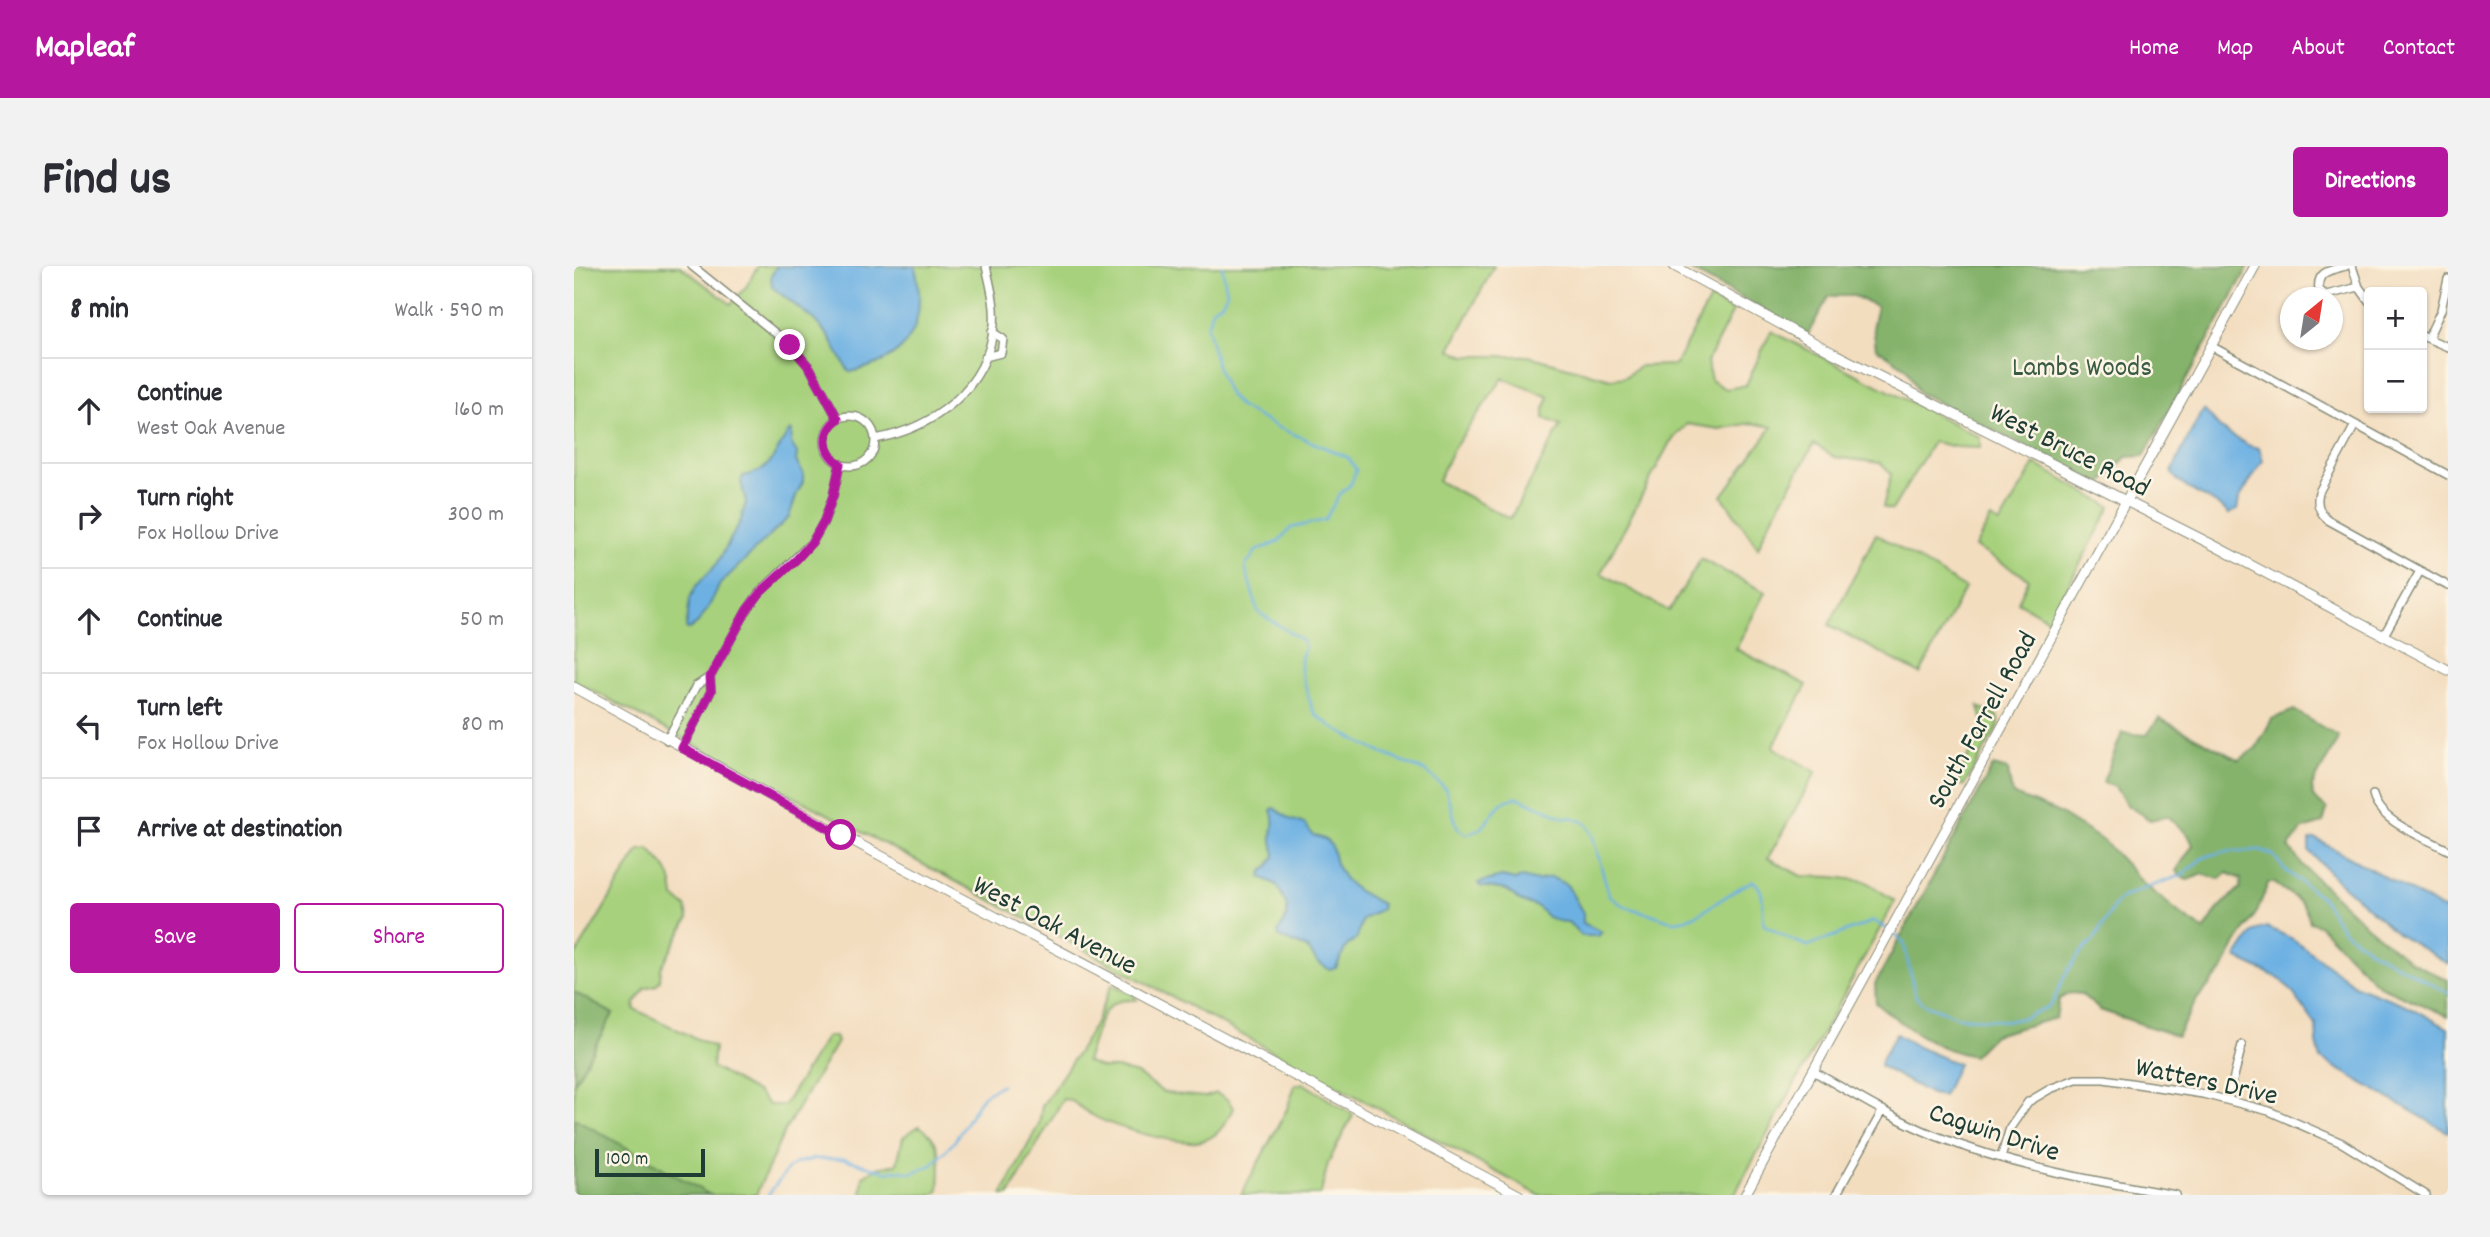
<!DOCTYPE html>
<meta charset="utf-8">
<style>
:root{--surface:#fff;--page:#f2f2f3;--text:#2b2b33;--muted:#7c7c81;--line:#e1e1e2;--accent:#b5179e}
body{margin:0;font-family:Dekko,sans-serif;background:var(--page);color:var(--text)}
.controls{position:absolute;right:21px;top:21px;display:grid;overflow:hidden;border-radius:7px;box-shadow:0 2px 5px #0004}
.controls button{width:63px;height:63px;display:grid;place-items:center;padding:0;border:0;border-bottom:2px solid var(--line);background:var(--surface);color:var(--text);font:35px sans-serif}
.compass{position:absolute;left:1706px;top:21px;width:63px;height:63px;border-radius:50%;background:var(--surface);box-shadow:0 2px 5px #0004;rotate:30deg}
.scale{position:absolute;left:21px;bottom:18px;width:110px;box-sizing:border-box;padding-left:7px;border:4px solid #1f3d34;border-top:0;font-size:19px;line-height:24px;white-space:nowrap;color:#1f3d34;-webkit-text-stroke:5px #fcf5e5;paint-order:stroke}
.stop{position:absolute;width:21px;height:21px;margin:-16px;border:5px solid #b5179e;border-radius:50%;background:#fff}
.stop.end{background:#b5179e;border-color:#fff;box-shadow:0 2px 7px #0008}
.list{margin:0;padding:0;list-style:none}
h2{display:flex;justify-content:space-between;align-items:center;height:91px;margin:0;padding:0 28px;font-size:30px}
h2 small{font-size:23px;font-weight:400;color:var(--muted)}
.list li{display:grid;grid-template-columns:46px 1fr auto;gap:21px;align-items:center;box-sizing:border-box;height:105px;padding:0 28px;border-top:2px solid var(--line)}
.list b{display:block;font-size:26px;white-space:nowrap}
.list p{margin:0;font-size:23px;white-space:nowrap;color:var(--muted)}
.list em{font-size:23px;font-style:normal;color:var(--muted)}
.actions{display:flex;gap:14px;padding:21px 28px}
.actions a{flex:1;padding:16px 0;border:2px solid var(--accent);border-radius:7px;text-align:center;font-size:24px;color:var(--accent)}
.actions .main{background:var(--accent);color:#fff}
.icon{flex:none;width:38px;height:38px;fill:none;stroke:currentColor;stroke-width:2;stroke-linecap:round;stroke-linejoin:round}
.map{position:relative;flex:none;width:1874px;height:929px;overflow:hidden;border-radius:7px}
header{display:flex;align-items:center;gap:42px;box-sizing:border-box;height:98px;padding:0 35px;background:var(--accent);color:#fff}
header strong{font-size:33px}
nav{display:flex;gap:38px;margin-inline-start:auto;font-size:24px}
.intro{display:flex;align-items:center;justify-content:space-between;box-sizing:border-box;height:168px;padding:0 42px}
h1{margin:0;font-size:49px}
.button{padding:18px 32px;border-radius:7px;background:var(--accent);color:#fff;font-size:24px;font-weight:700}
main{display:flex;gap:42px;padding:0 42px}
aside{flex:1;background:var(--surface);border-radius:7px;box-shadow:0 2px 5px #0004}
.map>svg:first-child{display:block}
</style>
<header>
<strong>Mapleaf</strong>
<nav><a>Home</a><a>Map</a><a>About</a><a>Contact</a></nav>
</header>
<div class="intro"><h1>Find us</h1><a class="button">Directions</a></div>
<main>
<aside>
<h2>8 min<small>Walk · 590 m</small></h2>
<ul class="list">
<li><svg class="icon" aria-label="ahead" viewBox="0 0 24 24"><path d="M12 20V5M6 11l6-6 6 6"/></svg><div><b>Continue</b><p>West Oak Avenue</p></div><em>160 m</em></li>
<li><svg class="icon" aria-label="right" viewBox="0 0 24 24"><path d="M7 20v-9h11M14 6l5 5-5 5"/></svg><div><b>Turn right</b><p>Fox Hollow Drive</p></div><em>300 m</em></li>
<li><svg class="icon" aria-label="ahead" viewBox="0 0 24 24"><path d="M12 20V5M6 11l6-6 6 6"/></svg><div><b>Continue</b></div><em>50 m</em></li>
<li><svg class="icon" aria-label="left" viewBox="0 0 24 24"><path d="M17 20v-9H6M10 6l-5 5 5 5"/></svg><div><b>Turn left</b><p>Fox Hollow Drive</p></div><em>80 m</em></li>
<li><svg class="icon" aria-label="arrive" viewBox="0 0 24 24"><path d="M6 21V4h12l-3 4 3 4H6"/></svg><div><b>Arrive at destination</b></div></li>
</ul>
<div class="actions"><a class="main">Save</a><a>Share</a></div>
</aside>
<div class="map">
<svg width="1874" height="929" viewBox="0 0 1874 929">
<rect width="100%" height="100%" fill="#fcf5e5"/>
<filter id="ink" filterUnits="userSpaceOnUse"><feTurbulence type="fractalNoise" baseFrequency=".0143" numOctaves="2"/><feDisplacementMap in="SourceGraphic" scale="14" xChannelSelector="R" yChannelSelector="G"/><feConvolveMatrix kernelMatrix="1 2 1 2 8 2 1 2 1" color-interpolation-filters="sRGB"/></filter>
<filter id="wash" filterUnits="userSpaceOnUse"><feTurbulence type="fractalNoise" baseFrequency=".00686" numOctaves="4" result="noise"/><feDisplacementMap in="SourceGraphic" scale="28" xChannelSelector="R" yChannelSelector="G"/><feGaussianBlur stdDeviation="1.57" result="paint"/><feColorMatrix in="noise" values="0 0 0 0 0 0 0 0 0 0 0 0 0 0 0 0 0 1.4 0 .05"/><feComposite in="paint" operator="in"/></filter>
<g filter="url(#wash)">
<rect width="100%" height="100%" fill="#f3ddbf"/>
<path fill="#a7d17d" stroke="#638758" stroke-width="2" fill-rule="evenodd" d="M0 0H106L157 38 172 21 184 0H920L876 83 891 90H955L1037 113 1051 111 1066 100 1101 99 1136 33 1159 45 1133 96 1137 114 1152 123 1172 119 1197 65 1406 171V182L1382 181 1359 176 1318 244 1309 241 1317 208 1306 197 1261 191 1240 178 1192 263 1184 282 1148 230 1198 161 1178 157 1145 163 1113 158 1096 176 1027 307 1095 345 1127 293 1191 326 1162 383 1233 419 1199 481 1242 506 1194 592 1227 610 1259 611 1291 615 1321 635 1160 929H965L457 655 0 415ZM929 112 975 131 970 143V152L987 159 936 253 864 215 878 185Z
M1461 198 1537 241 1475 354 1444 336 1455 313 1401 281 1417 252 1426 257Z
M1302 268 1391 322 1346 408 1255 359Z
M1405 441 1423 450 1425 459 1390 520 1384 517 1391 496 1411 462Z
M75 583C91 600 98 606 100 631L112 641 114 653 87 702 86 714 82 719 71 722 61 737 60 743 140 781 138 801 184 827 195 839H210L253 770 261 771 263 776 211 864 182 929H136L0 852V817L39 748 0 726V692L65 584Z
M538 718 560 729 563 734C558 734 551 734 546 735 525 739 519 778 512 795L528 802H543L563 808 589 826 600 828 631 831 642 827 654 834 659 842C653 855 646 869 631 874 608 882 538 861 516 848 507 843 500 833 489 833L435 929H428L465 858 468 840 506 783 522 756Z
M729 817 779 849 754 897 747 927 745 929H667L713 843 721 819Z
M345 860C371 875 366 898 365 924L360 929H288L289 910 303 902 323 898 329 871Z"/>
<path fill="#85b36c" stroke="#527850" stroke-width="2" d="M1109 0H1675L1570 190 1552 191 1527 219 1344 126 1332 102 1302 82 1299 58 1303 40 1280 30H1255L1234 68Z
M1720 444 1765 471 1738 520 1739 531 1753 543 1749 557 1729 563 1715 581 1731 602 1793 660 1837 696 1874 714V750L1810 722 1800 715 1745 659 1736 656C1732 635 1716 629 1700 617H1694L1683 646 1662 677 1649 704 1623 733 1603 770 1526 744 1507 728 1496 727 1485 733 1482 752 1420 769 1399 790C1360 783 1332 761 1302 737L1301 718 1419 500 1434 504 1438 528 1483 546 1531 576 1570 618 1609 650 1630 664 1645 642 1666 622 1667 613 1653 607 1646 613 1629 608 1613 614 1602 605 1619 579 1615 570 1594 550 1576 554 1553 539 1541 521 1529 516 1548 467 1573 469 1585 452 1665 494 1682 482 1698 453Z
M0 726 39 748 0 817Z
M0 852 136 929H0Z"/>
<path fill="#6db1e3" stroke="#46778c" stroke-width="2" d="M203 0H341C354 59 337 94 275 106L254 69 239 53 198 21 197 10Z
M1630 144 1647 163 1676 180 1685 182 1689 194 1665 233 1663 244 1655 248C1639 230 1610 227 1598 207 1601 198 1625 148 1630 144Z
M216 164 218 165 217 177 223 187 222 195 229 207V216L222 230 215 251 146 318 134 342 124 357 116 363H112L116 332 122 320 143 298 167 254 172 236 167 216 169 210C200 205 200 186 216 164Z
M700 542 716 553 731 558 739 569 753 574 758 581 762 598 770 612 782 624 808 638 807 643 788 654 783 672 772 681 762 702 756 704 743 696 733 682 705 671 704 666 713 650V640L703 619 687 611 688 606 694 601 701 589C700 583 697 575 698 569 699 559 701 554 697 544Z
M1742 573 1873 645 1874 698 1823 667 1765 616 1735 585V574Z
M928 611 941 614 948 611 963 615 977 611 993 619 1009 647V657L1028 666 1024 670H1008L994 656 984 655 974 651 964 641 946 635 933 624 906 620 904 617Z
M1693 661 1719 673 1782 720 1832 739 1874 762V866L1747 793 1743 777 1742 759 1719 727 1707 713 1662 692 1680 665Z
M1322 768 1346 782 1384 798 1369 830 1357 828 1306 800 1307 794Z"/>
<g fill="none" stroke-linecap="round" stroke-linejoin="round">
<path stroke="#6db1e3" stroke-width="2.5" d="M648 0 653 27 648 36 638 43 633 61 645 107 656 130 666 141 703 161 775 192 782 204 777 218 765 229 751 254 717 262 704 276 682 285 671 301 684 346 729 375 731 381 727 392V405L738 443 743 450 761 463 801 484 853 506 871 522 884 563 893 568C914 563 913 550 927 538 931 534 938 533 943 531L989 551 1000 552 1012 557 1018 568 1035 629C1045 640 1060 644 1074 647 1082 649 1093 655 1101 655 1126 654 1156 624 1179 615 1193 625 1187 644 1190 659L1218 674 1234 680 1300 655 1313 663
M1319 666 1330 678 1341 729 1350 738 1385 751 1434 755 1449 752 1472 742 1479 736 1490 711 1504 690 1520 674 1540 640 1548 631 1608 609 1627 593 1637 589 1650 586 1687 584 1699 589 1711 604 1747 631 1770 665 1798 685 1874 727
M194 929 214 903 222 897 239 893H271L313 906 320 904 338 907 358 899 380 876 409 829 427 819"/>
</g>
</g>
<g filter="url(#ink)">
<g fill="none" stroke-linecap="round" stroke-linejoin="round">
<defs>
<path id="minor" d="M118 0 216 79 236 102 264 153
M1772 0C1757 4 1742 5 1745 24L1752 29 1785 21
M1778 0 1785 21 1795 35
M1848 70 1874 81
M1854 72 1867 44 1874 13
M1637 80 1874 209
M411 91 427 87 429 73 418 66
M251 175a25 25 0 1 1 50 0a25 25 0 1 1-50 0Z
M1781 159 1745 226C1742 238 1745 246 1754 254L1874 320
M301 173C360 162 413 123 420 59 422 39 416 19 412 0
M1810 369 1846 305
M93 474 122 420 136 411 173 344 185 327 239 275 250 255 259 230 266 198
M108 482 137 425 136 411
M1799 529C1805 556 1850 571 1874 584
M1239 805C1279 828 1320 853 1362 870 1440 901 1520 915 1602 929
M1654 834 1668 779
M1427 892 1436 862 1454 836 1476 823 1502 813H1530L1629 828 1695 845 1768 877 1852 929
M1262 929 1309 844"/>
<path id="tertiary" d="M1100 0 1261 88 1641 280 1874 404
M0 421 266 568 945 929
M1171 929 1681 0"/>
</defs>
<use href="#minor" stroke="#898d7a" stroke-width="10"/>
<use href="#tertiary" stroke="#898d7a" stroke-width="11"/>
<use href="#minor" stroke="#fff" stroke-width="7"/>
<use href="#tertiary" stroke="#fff" stroke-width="9"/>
</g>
</g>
<g fill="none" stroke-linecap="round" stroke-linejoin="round" filter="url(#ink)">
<path stroke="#b5179e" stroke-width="9" d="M216 79 236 102 264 153C247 166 248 186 266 198L259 230 250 255 239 275 223 293 186 327 173 344 136 411 137 425 108 482 267 569"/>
</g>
<g text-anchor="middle" stroke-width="5" stroke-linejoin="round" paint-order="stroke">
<g font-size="28" fill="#3a5b43" stroke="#fcf5e5">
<text x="1508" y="109">Lambs Woods</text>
</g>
<g font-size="28" fill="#1f3d34" stroke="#fcf5e5">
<text transform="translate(1497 182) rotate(27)" y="10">West Bruce Road</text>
<text transform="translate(1406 453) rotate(-61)" y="10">South Farrell Road</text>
<text transform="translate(482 657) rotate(28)" y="10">West Oak Avenue</text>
<text transform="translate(1633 813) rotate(12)" y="10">Watters Drive</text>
<text transform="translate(1421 864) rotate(18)" y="10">Cagwin Drive</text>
</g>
</g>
</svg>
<div class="controls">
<button>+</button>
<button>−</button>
</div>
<svg class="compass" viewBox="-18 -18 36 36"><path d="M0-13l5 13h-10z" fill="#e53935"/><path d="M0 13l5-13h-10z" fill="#7c7c81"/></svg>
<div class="scale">100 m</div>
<div class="stop" style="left:267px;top:569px"></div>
<div class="stop end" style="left:216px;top:79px"></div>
</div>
</main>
